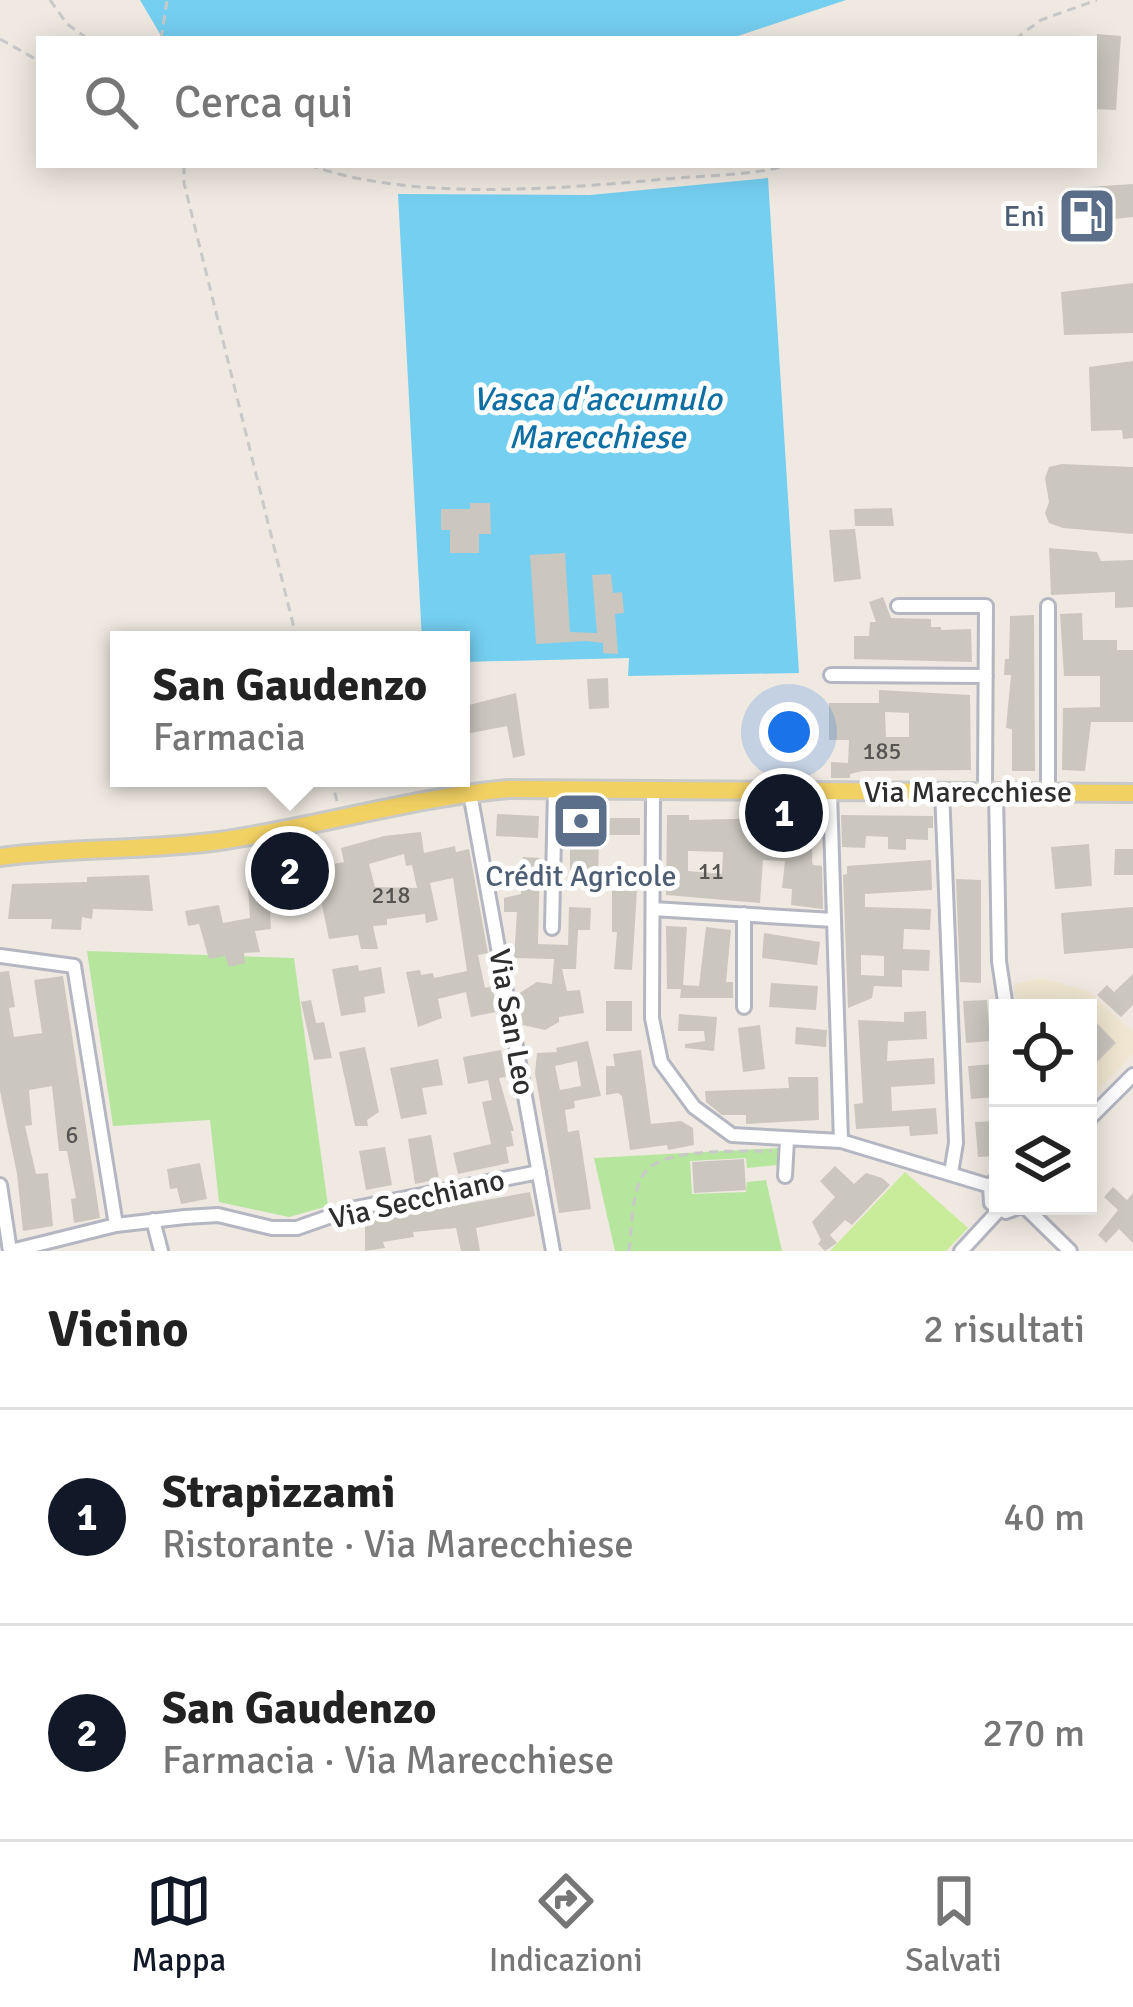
<!DOCTYPE html>
<html lang="it">
<meta charset="utf-8">
<style>
:root{--surface:#fff;--page:#f6f6f6;--text:#222;--muted:#767676;--line:#e0e0e0;--accent:#111827}
body{margin:0;font-family:Signika,sans-serif;background:var(--page);color:var(--text)}
.controls{position:absolute;right:36px;bottom:36px;display:grid;overflow:hidden;border-radius:0px;box-shadow:0 6px 30px #0003}
.controls button{width:108px;height:108px;display:grid;place-items:center;padding:0;border:0;border-bottom:3px solid var(--line);background:var(--surface);color:var(--text);font:60px sans-serif}
.you{position:absolute;left:789px;top:732px;width:42px;height:42px;margin:-30px;border:9px solid #fff;border-radius:50%;background:#1a73e8;box-shadow:0 0 0 18px #1a73e833}
.badge{display:grid;place-items:center;width:78px;height:78px;border-radius:50%;background:var(--accent);color:#fff;font-size:39px;font-weight:700}
.pin{position:absolute;translate:-50% -50%;border:6px solid #fff;box-shadow:0 3px 12px #0006}
.popup{position:absolute;left:110px;top:631px;width:360px;height:156px;box-sizing:border-box;display:grid;place-content:center;border-radius:0px;background:var(--surface);filter:drop-shadow(0 3px 9px #0005);font-size:39px;white-space:nowrap;color:var(--muted)}
.popup b{font-size:45px;color:var(--text)}
.popup::after{content:'';position:absolute;left:50%;top:100%;margin-left:-24px;border:24px solid transparent;border-top-color:var(--surface)}
.list{margin:0;padding:0;list-style:none}
h2{display:flex;justify-content:space-between;align-items:center;height:156px;margin:0;padding:0 48px;font-size:51px}
h2 small{font-size:39px;font-weight:400;color:var(--muted)}
.list li{display:grid;grid-template-columns:78px 1fr auto;gap:36px;align-items:center;box-sizing:border-box;height:216px;padding:0 48px;border-top:3px solid var(--line)}
.list b{display:block;font-size:45px;white-space:nowrap}
.list p{margin:0;font-size:39px;white-space:nowrap;color:var(--muted)}
.list em{font-size:39px;font-style:normal;color:var(--muted)}
.icon{flex:none;width:66px;height:66px;fill:none;stroke:currentColor;stroke-width:2;stroke-linecap:round;stroke-linejoin:round}
.map{position:relative;flex:none;width:1133px;height:1251px;overflow:hidden}
.search{position:absolute;background:var(--surface);box-shadow:0 6px 30px #0003;left:36px;right:36px;top:36px;height:132px;display:flex;align-items:center;gap:30px;box-sizing:border-box;padding:0 42px;border-radius:0px;color:var(--muted);font-size:45px}
.sheet{height:588px;background:var(--surface)}
nav{display:flex;justify-content:space-around;align-items:center;box-sizing:border-box;height:168px;border-top:3px solid var(--line);background:var(--surface);font-size:33px;color:var(--muted)}
nav a{display:grid;justify-items:center;gap:6px}
nav .on{color:var(--accent)}
.map>svg:first-child{display:block}
</style>
<div class="map">
<svg width="1133" height="1251" viewBox="0 0 1133 1251">
<rect width="100%" height="100%" fill="#efe9e1"/>
<path fill="#f0e6d1" d="M1040 978 1088 991 1133 1032V1054L1088 1101V1008H1018L1014 985Z"/>
<path fill="#b6e59e" d="M87 951 294 958 328 1206 289 1217 219 1202 210 1120 113 1126Z
M779 1148 778 1165 747 1168 746 1158 690 1161 692 1194 746 1192 747 1182 766 1180 782 1251H615L594 1158Z"/>
<path fill="#c9ec9a" d="M905 1172 968 1228 946 1251H830Z"/>
<path fill="#75cff0" d="M140 0H846L729 39H163Z
M768 178 799 673 628 676 629 658 461 662V640H422L398 194 590 195Z"/>
<path fill="#cbc7bf" fill-rule="evenodd" d="M1097 34 1121 36 1116 110 1094 109Z
M1133 184V217L1095 221 1094 206 1074 207 1073 188Z
M1133 283V333L1064 335 1061 292Z
M1133 361V438L1123 439 1122 430 1091 431 1089 367Z
M1062 464 1133 467V534L1063 528 1049 523 1045 513 1049 502 1045 478 1049 467Z
M470 503H490L491 534H479V553H450V530H441V509H470Z
M892 508 894 526H855L854 509Z
M855 529 861 579 834 582 829 530Z
M1049 548 1097 552 1101 561 1133 560V607L1115 608V592L1051 595Z
M565 553 570 632 597 633 592 575 611 574 613 593 622 592 624 613 615 614 618 654 603 653V643L586 641 536 644 530 555Z
M883 597 891 618 931 619V627H941V630L971 629 972 662 854 659V636H869L870 622H876L869 602Z
M1082 613 1083 640H1117V650H1133V722H1091L1085 771 1062 770 1063 708 1100 707V676H1064L1060 614Z
M1034 615 1035 771H1012V729L1006 728 1011 675H1004L1005 659H1009L1010 616Z
M608 678 609 708 589 709 587 679Z
M879 690 970 695 971 770 863 771 850 774V778H831V762L848 763 849 740H829V703H879ZM885 712 909 713V737H886Z
M516 693 525 755 513 758 507 726 461 735V707Z
M497 814 539 816 538 838 496 836Z
M667 815H689V820L813 817 812 861 813 865 822 866 823 909 791 905 792 889 782 888 785 861 763 860 760 903 666 895ZM688 851 723 852 722 874 688 871Z
M841 815 933 816V828H928V840L906 839V850L888 849V837L866 836 865 848 842 847Z
M610 818H640V835H599L598 883 570 882V822H610Z
M421 832 424 853 455 846 456 852 469 849 488 953 478 955 485 988 493 986 496 1012 471 1017 466 992 438 999 442 1018 418 1027 406 972 420 970 421 975 433 973 434 978 467 971 453 878 430 883 438 920 426 923 425 914 387 919V925L373 926 378 949H361L358 935 329 939 321 900 270 911 271 929 255 931 260 952 244 953 245 963 229 967 225 956 209 959 199 924 188 926 185 911 219 905 223 923 250 918 248 887 271 885 268 871 304 864 307 874 329 869 328 865 344 862 341 848 384 836ZM404 854 406 866 412 865 417 888 375 887 369 864Z
M1089 844 1092 886 1055 889 1051 847Z
M1115 849H1133V875H1114Z
M523 857 540 858 538 944 568 945 569 907 591 908 590 930H578L576 969H562L567 991 580 990 584 1013 559 1017V1022L545 1030 523 1025 518 994 537 982 552 984 554 959 514 958 517 912H504V898L521 894Z
M931 860 932 890 865 894V907L931 909 930 930 904 929 903 949 930 950 929 971 902 970V987L874 986 872 998 848 1008 843 875 847 874V866ZM861 955 884 956V976L861 975Z
M149 875 153 911 93 909 92 919 82 917 81 930 51 929 52 919H8L12 884 87 882V877Z
M956 879 981 880V983L960 982Z
M612 891H637L632 970 614 969 617 932H612Z
M1133 907V948L1064 954 1061 913Z
M666 926 687 927 683 985 699 986 706 927 731 930 726 982H733V998H680L681 989H667Z
M764 933 820 942 817 965 762 958Z
M358 965 359 971 381 967 385 993 364 997 366 1012 341 1016 332 969Z
M9 971 15 1007 9 1008 14 1037 42 1033 34 980 63 976 100 1218 74 1223 71 1199 76 1198 67 1151H59L52 1086 29 1090 32 1125 25 1126 36 1174 48 1173 53 1226 23 1231 17 1174 0 1091V972Z
M1133 974V1005L1121 1017 1097 995 1107 985 1114 992Z
M771 983 818 986 816 1010 769 1007Z
M311 1000 316 1023 324 1022 332 1058 314 1060 301 1002Z
M987 1000 990 1041 966 1043 963 1001Z
M606 1001H632V1031H606Z
M926 1011 927 1039 888 1041 887 1061 934 1058 935 1084 891 1087 892 1111 936 1108 938 1134 910 1136 909 1126 856 1129 854 1104 863 1103 858 1020 904 1022V1012Z
M679 1014 717 1017 714 1051 685 1048V1044L705 1041 704 1031H678Z
M1088 1014 1116 1043 1094 1065 1088 1058Z
M760 1025 765 1069 743 1072 738 1028Z
M796 1027 827 1030 826 1047 795 1044Z
M588 1041 601 1096 574 1101 575 1108 565 1110 568 1132 579 1130 591 1209 559 1213 535 1073 537 1053 557 1052 556 1048ZM577 1061 581 1086 560 1090 555 1066Z
M365 1047 379 1112 367 1120 368 1126H355L339 1052Z
M501 1050 506 1077 499 1078 514 1131H511L514 1146 506 1147 509 1163 458 1174 453 1153 491 1144 482 1102 492 1100 488 1080 468 1084 463 1057Z
M641 1050 651 1124 681 1121 693 1128 694 1145 668 1150 667 1145 630 1150 622 1096 618 1093 606 1095V1066H615L613 1054Z
M438 1059 443 1085 422 1088 427 1114 401 1119 390 1068Z
M995 1064 997 1097 971 1099 968 1066Z
M788 1077H818L819 1120 746 1124V1115H722L706 1102 705 1091 789 1088Z
M998 1121V1156L978 1157 975 1122Z
M431 1135 439 1179 415 1184 408 1139Z
M385 1147 392 1185 366 1190 359 1151Z
M744 1159 746 1190 694 1193 692 1162Z
M200 1163 207 1199 181 1204 177 1188 170 1189 167 1169Z
M835 1166 854 1184 866 1173 882 1178 890 1185 852 1225 845 1220 830 1235 837 1243 825 1251 818 1244 821 1240 812 1222 835 1197 820 1181Z
M1113 1187 1127 1200 1133 1193V1243L1119 1229 1106 1243 1098 1235 1118 1210 1104 1197Z
M530 1192 535 1216 476 1228 480 1251H461L456 1228 413 1232 414 1237 383 1242 385 1248 365 1251V1222Z"/>
<g fill="none" stroke-linecap="round" stroke-linejoin="round">
<defs>
<path id="minor" d="M898 606H986L985 790
M1048 606V791
M831 675 986 676
M653 790 652 1018 661 1062 694 1107 732 1135 841 1141 990 1186
M942 790 956 1143 951 1173
M996 791 999 961 1006 1008
M470 793 553 1251
M830 793 841 1141
M653 909 833 920
M744 914V1007
M552 928 555 790
M0 956 74 966 116 1225
M1088 1120 1133 1075
M785 1176 787 1140
M998 1177 990 1186 991 1203 1006 1212 1021 1206
M0 1185 10 1251
M1024 1206 1070 1251
M153 1220 161 1251
M11 1251 116 1225 185 1217 218 1215 272 1228H297L351 1209 539 1172
M961 1251 999 1210"/>
<path id="major" d="M0 857C73 847 147 851 219 841 316 827 410 798 508 789L1133 793"/>
</defs>
<use href="#minor" stroke="#b4b7c1" stroke-width="18"/>
<use href="#major" stroke="#c9c9c9" stroke-width="22"/>
<path stroke="#c9c9c9" stroke-width="3" stroke-dasharray="9 6" stroke-linecap="butt" d="M50 0 67 24 88 39
M0 39 39 61
M161 39 167 1
M1015 39 1041 20 1097 0
M184 165V183L297 640
M309 165C416 203 565 188 678 178 714 175 755 175 789 165
M331 778 338 805
M629 1251C632 1228 631 1196 643 1175 660 1146 741 1152 772 1151"/>
<use href="#minor" stroke="#fff" stroke-width="12"/>
<use href="#major" stroke="#f2d163" stroke-width="16"/>
</g>
<defs>
<symbol id="fuel-square" viewBox="-11 -11 22 22"><rect x="-9" y="-9" width="18" height="18" rx="4" fill="#5c6f8a" stroke="#fff"/><path d="M-5.5-6h7V0h2V4h1.3V-2.5L3-4.5l.8-.8L6-3V5H2.5V1h-1V6h-7ZM-4.2-4.7v3.2H.2V-4.7Z" fill="#fff"/></symbol>
<symbol id="bank-square" viewBox="-11 -11 22 22"><rect x="-9" y="-9" width="18" height="18" rx="4" fill="#5c6f8a" stroke="#fff"/><path d="M-6-4H6V4H-6ZM0-2.3a2.3 2.3 0 1 0 0 4.6a2.3 2.3 0 1 0 0-4.6Z" fill="#fff"/></symbol>
</defs>
<g fill-rule="evenodd">
<use href="#fuel-square" x="1054" y="183" width="66" height="66"/>
<use href="#bank-square" x="548" y="788" width="66" height="66"/>
</g>
<g text-anchor="middle" stroke-width="10" stroke-linejoin="round" paint-order="stroke">
<g font-size="24" fill="#555452">
<text x="882" y="759">185</text>
<text x="711" y="879">11</text>
<text x="391" y="903">218</text>
<text x="72" y="1143">6</text>
</g>
<g font-size="30" fill="#4e5e75" stroke="#fff" text-anchor="end">
<text x="1045" y="226">Eni</text>
<text x="581" y="886" text-anchor="middle">Crédit Agricole</text>
</g>
<g font-size="30" fill="#2e2e2e" stroke="#fff">
<text x="968" y="802">Via Marecchiese</text>
<text transform="translate(512 1022) rotate(80)" y="10">Via San Leo</text>
<text transform="translate(417 1199) rotate(-13)" y="10">Via Secchiano</text>
</g>
<g font-size="33" font-style="italic" fill="#0d6fa3" stroke="#fff">
<text x="597" y="410">Vasca d'accumulo<tspan x="597" dy="38">Marecchiese</tspan></text>
</g>
</g>
</svg>
<div class="controls">
<button><svg class="icon" aria-label="locate" viewBox="0 0 24 24"><circle cx="12" cy="12" r="6"/><path d="M12 2v4M12 18v4M2 12h4M18 12h4"/></svg></button>
<button><svg class="icon" aria-label="layers" viewBox="0 0 24 24"><path d="M12 4l9 5-9 5-9-5zM3 14l9 5 9-5"/></svg></button>
</div>
<div class="you"></div>
<div class="pin badge" style="left:784px;top:813px">1</div>
<div class="pin badge" style="left:290px;top:871px">2</div>
<div class="popup"><b>San Gaudenzo</b>Farmacia</div>
<div class="search"><svg class="icon" aria-label="search" viewBox="0 0 24 24"><circle cx="10" cy="10" r="6"/><path d="M15 15l6 6"/></svg>Cerca qui</div>
</div>
<section class="sheet">
<h2>Vicino<small>2 risultati</small></h2>
<ul class="list">
<li><span class="badge">1</span><div><b>Strapizzami</b><p>Ristorante · Via Marecchiese</p></div><em>40 m</em></li>
<li><span class="badge">2</span><div><b>San Gaudenzo</b><p>Farmacia · Via Marecchiese</p></div><em>270 m</em></li>
</ul>
</section>
<nav>
<a class="on"><svg class="icon" aria-label="map" viewBox="0 0 24 24"><path d="M3 6l6-2 6 2 6-2v14l-6 2-6-2-6 2zM9 4v14M15 6v14"/></svg>Mappa</a>
<a><svg class="icon" aria-label="directions" viewBox="0 0 24 24"><path d="M12 3l9 9-9 9-9-9zM9 14v-3h6M13 9l2 2-2 2"/></svg>Indicazioni</a>
<a><svg class="icon" aria-label="saved" viewBox="0 0 24 24"><path d="M7 4h10v16l-5-4-5 4z"/></svg>Salvati</a>
</nav>
